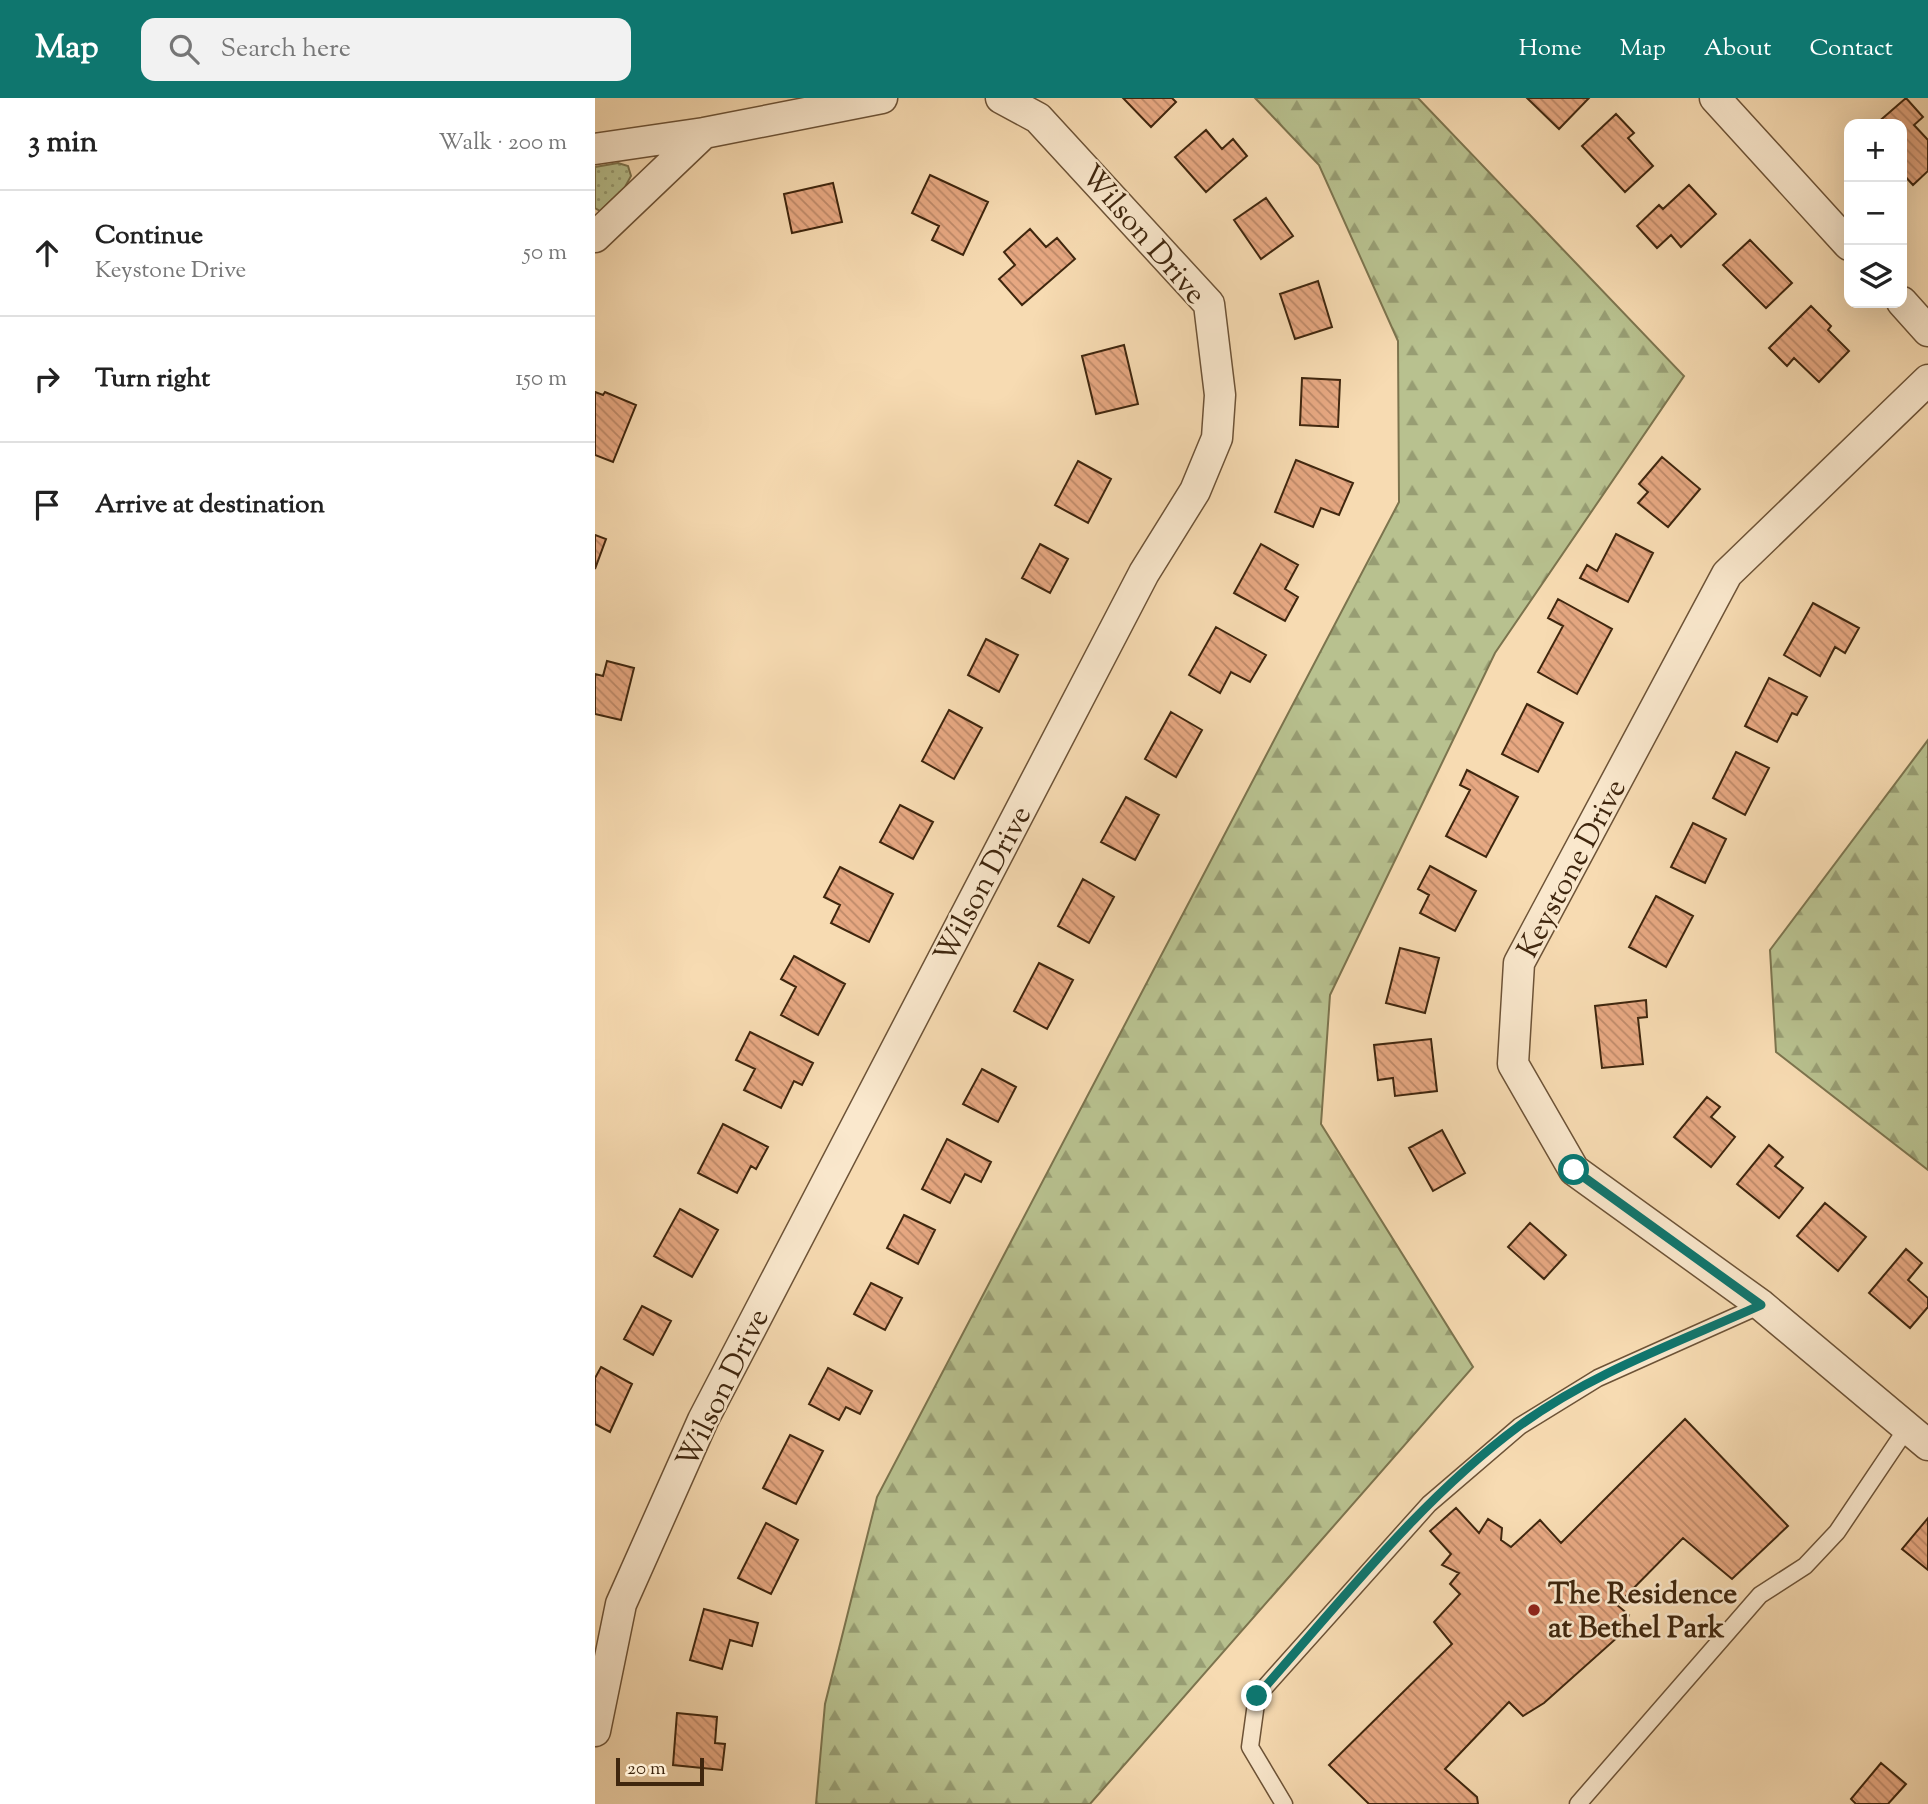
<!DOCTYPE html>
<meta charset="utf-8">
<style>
:root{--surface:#fff;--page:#f2f2f2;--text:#222;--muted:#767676;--line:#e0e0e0;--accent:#0f766e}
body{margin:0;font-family:"Sorts Mill Goudy",serif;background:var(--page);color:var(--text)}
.controls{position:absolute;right:21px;top:21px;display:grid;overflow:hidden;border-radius:14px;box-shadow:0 7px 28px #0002}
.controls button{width:63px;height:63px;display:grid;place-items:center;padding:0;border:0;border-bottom:2px solid var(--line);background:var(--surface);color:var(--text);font:35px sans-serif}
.scale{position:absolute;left:21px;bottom:18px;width:88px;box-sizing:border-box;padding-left:7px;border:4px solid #3f260e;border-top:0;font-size:19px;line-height:24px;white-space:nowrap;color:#3f260e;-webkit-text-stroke:5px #fae8cd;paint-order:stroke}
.stop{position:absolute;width:21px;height:21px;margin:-16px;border:5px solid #0f766e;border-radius:50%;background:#fff}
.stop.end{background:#0f766e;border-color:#fff;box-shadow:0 2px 7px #0008}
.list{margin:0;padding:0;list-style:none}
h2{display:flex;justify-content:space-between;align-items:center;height:91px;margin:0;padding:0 28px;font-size:30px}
h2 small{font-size:23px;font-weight:400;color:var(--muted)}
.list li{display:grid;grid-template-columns:46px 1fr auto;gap:21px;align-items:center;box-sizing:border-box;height:126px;padding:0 28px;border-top:2px solid var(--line)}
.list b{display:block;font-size:26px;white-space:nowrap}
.list p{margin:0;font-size:23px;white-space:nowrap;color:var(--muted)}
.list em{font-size:23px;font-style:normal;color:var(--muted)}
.icon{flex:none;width:38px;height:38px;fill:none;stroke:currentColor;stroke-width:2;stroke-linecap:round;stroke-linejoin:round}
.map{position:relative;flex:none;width:1333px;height:1706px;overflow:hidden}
header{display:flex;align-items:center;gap:42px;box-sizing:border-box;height:98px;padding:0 35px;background:var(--accent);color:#fff}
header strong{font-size:33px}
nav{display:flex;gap:38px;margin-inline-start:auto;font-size:24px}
.search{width:490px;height:63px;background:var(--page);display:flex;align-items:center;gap:18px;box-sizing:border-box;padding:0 24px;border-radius:14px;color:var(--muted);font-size:26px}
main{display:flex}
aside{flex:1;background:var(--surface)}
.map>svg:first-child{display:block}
</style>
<header>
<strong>Map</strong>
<div class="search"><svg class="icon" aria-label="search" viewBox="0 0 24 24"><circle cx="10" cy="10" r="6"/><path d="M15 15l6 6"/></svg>Search here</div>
<nav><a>Home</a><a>Map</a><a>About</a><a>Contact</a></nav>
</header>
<main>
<aside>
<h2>3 min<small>Walk · 200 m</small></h2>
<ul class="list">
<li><svg class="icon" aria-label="ahead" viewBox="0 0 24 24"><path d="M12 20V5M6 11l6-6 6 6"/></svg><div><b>Continue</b><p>Keystone Drive</p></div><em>50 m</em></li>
<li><svg class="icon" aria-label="right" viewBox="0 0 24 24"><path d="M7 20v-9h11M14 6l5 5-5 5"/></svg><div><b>Turn right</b></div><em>150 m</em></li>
<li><svg class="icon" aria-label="arrive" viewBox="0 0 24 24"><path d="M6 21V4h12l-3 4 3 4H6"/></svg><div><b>Arrive at destination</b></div></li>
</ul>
</aside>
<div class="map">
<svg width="1333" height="1706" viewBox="0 0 1333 1706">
<defs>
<pattern id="forest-firs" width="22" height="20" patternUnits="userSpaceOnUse" patternTransform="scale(1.75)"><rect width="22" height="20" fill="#b8c18f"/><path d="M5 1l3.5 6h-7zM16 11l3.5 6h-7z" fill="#979d73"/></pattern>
<pattern id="garden-dots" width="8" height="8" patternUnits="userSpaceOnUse" patternTransform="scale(1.75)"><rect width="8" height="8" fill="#b8c18f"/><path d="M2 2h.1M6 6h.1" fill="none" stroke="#979d73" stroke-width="1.8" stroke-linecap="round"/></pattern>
<pattern id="building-back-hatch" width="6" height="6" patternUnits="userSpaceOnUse" patternTransform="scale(1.75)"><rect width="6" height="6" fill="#e7a882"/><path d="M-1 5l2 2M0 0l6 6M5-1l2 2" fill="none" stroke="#bd8969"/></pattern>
</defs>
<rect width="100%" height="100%" fill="#f7dbb2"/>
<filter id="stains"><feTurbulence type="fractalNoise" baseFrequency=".00286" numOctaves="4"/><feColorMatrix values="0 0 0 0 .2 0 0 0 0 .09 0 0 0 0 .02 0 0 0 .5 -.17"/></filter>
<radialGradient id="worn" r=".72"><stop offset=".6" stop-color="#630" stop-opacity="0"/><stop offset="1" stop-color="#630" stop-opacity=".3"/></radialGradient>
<path fill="url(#forest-firs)" stroke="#7c744e" stroke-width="2" d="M660 0H823L1089 278 900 555 735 897 726 1026 878 1269 495 1706H221L230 1606 282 1399 804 404 803 243 724 67Z
M1333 642V1072L1181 954 1175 852Z"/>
<path fill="url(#garden-dots)" stroke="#7c744e" stroke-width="2" d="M23 65 33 68 36 78 30 89 5 113 0 110V69Z"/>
<path fill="url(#building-back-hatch)" stroke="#3f260e" stroke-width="2" d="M528 0H577L581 4 556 29Z
M932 0H994L964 31Z
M1311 0 1328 19 1319 27 1333 42V73L1318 87 1307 75V26H1281Z
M1021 16 1039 35 1033 40 1058 68 1030 94 987 48Z
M611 32 627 51 638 41 652 58 611 94 580 59Z
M335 77 393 104 368 157 337 142 344 128 317 115Z
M238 85 247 124 197 135 189 96Z
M1094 87 1121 116 1086 149 1076 137 1062 150 1042 128 1064 107 1068 111Z
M671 100 698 138 666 161 639 122Z
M435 131 451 149 462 140 480 161 427 207 404 181 420 167 409 154Z
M1155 142 1197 185 1171 210 1128 167Z
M723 183 737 229 700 241 685 196Z
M1216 208 1236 228 1233 232 1254 253 1224 284 1199 260 1192 268 1174 250Z
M529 247 543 306 501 316 487 258Z
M707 280 745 282 743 329 705 327Z
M0 294 8 297 10 294 41 307 18 364 0 357Z
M1067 359 1105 391 1073 429 1043 405 1053 394 1044 386Z
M701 362 758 385 744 417 726 410 718 429 680 414Z
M483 363 516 381 493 425 460 407Z
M1021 436 1058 455 1033 504 985 480 992 467 1002 473Z
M0 437 11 441 0 471Z
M445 446 473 461 455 495 427 480Z
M666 446 703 467 690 491 703 499 690 523 639 495Z
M963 501 1017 531 982 596 943 574 968 528 953 520Z
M1218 505 1264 530 1250 555 1240 549 1225 578 1189 557Z
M621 529 671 557 655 584 636 574 625 595 594 577Z
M391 541 423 557 404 594 373 577Z
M12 563 39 570 26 622 0 616V576L8 578Z
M1174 580 1212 599 1202 617 1197 615 1182 644 1150 628Z
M932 606 968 625 943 674 907 656Z
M354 612 387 630 359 681 327 663Z
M576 614 607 632 581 679 550 661Z
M1141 654 1174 670 1150 717 1118 700Z
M872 672 923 699 891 759 851 738 875 692 865 687Z
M531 699 564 717 540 762 506 744Z
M305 707 338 724 318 761 285 744Z
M1098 725 1131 741 1110 785 1076 769Z
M835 768 881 793 860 833 825 815 834 797 823 791Z
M245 769 298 796 274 844 236 825 245 807 229 799Z
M488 781 519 799 494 845 463 828Z
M1061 798 1098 818 1071 869 1034 849Z
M805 850 844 860 830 915 791 905Z
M199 858 250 886 223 937 186 917 201 889 186 881Z
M444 865 478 882 452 931 419 913Z
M1051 902 1052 919 1043 920 1048 966 1007 970 1000 908Z
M155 934 218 965 207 987 199 983 186 1010 149 992 160 971 141 962Z
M836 941 842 993 800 998 798 980 783 982 779 947Z
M387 971 421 989 403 1024 368 1006Z
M1112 999 1125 1009 1116 1019 1140 1039 1116 1069 1079 1039Z
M128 1026 173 1049 161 1071 156 1068 142 1095 103 1075Z
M847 1032 870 1075 838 1093 814 1050Z
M352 1041 396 1064 386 1084 370 1076 355 1105 327 1091Z
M1174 1047 1188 1059 1180 1068 1208 1090 1184 1120 1142 1086Z
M1230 1105 1271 1139 1243 1173 1202 1138Z
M85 1111 123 1132 97 1179 59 1158Z
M309 1117 340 1132 323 1166 292 1150Z
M935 1125 971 1157 949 1181 913 1149Z
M1311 1151 1327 1165 1313 1182 1333 1200V1209L1315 1230 1274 1195Z
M276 1185 307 1200 290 1232 259 1216Z
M47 1208 76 1223 58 1257 29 1241Z
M6 1269 37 1286 15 1334 0 1326V1280Z
M233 1270 277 1293 265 1316 251 1309 244 1322 214 1306Z
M1090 1321 1193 1428 1137 1481 1088 1440 1022 1507 1034 1517 1024 1538 949 1605 928 1618 914 1604 850 1671 882 1699 883 1706H774L734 1667 857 1546 839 1524 865 1496 855 1486 864 1475 847 1467 856 1456 835 1433 861 1410 884 1435 893 1421 907 1430 906 1442 916 1449 945 1422 966 1445Z
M195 1337 228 1353 201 1406 168 1390Z
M1333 1420V1472L1307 1451Z
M171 1425 203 1442 176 1496 143 1480Z
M109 1511 163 1525 157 1548 135 1542 127 1571 95 1562Z
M82 1615 122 1619 120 1645 130 1646 127 1672 78 1667Z
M1286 1665 1311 1686 1293 1706H1261L1256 1701Z"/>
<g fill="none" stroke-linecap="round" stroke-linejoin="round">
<defs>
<path id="service" d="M689 1706 655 1649 662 1598 834 1406 925 1328 1003 1280 1166 1207
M983 1706 1165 1497 1210 1468 1242 1434 1312 1330"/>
<path id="minor" d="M1120 0 1254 147
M0 51 109 35 287 0
M0 139 109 35
M1307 204 1333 233
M1333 282 1132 476 924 865 918 966 979 1072 1166 1207 1333 1347
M0 1633 26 1506 108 1322 549 475 600 393 622 340 625 297 614 206 443 20 406 0"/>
</defs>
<use href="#service" stroke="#6d5337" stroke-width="19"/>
<use href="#minor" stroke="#6d5337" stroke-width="33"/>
<use href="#service" stroke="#fae8cd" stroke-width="16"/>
<use href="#minor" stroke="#fae8cd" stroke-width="30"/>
</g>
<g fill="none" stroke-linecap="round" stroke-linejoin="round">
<path stroke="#0f766e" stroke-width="9" d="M662 1598C745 1505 824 1402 924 1328 996 1275 1084 1244 1166 1207L979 1072"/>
</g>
<circle fill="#8f2418" stroke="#fae8cd" stroke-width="2.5" cx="939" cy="1512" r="7"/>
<g text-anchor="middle" stroke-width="5" stroke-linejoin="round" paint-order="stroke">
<g font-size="30" fill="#3f260e" stroke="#fae8cd">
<text transform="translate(549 136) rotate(49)" y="10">Wilson Drive</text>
<text transform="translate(976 770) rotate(-62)" y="10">Keystone Drive</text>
<text transform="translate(387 786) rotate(-62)" y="10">Wilson Drive</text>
<text transform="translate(127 1290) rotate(-64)" y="10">Wilson Drive</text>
</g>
<g font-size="30" font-weight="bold" fill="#3f260e" stroke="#fae8cd" text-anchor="start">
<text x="953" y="1505">The Residence<tspan x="953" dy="34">at Bethel Park</tspan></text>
</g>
</g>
<rect width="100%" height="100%" filter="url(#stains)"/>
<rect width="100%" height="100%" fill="url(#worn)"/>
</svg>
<div class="controls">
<button>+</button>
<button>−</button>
<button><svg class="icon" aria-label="layers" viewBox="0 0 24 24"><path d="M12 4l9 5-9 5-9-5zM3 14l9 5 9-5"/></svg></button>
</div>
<div class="scale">20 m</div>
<div class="stop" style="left:979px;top:1072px"></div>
<div class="stop end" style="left:662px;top:1598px"></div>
</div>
</main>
